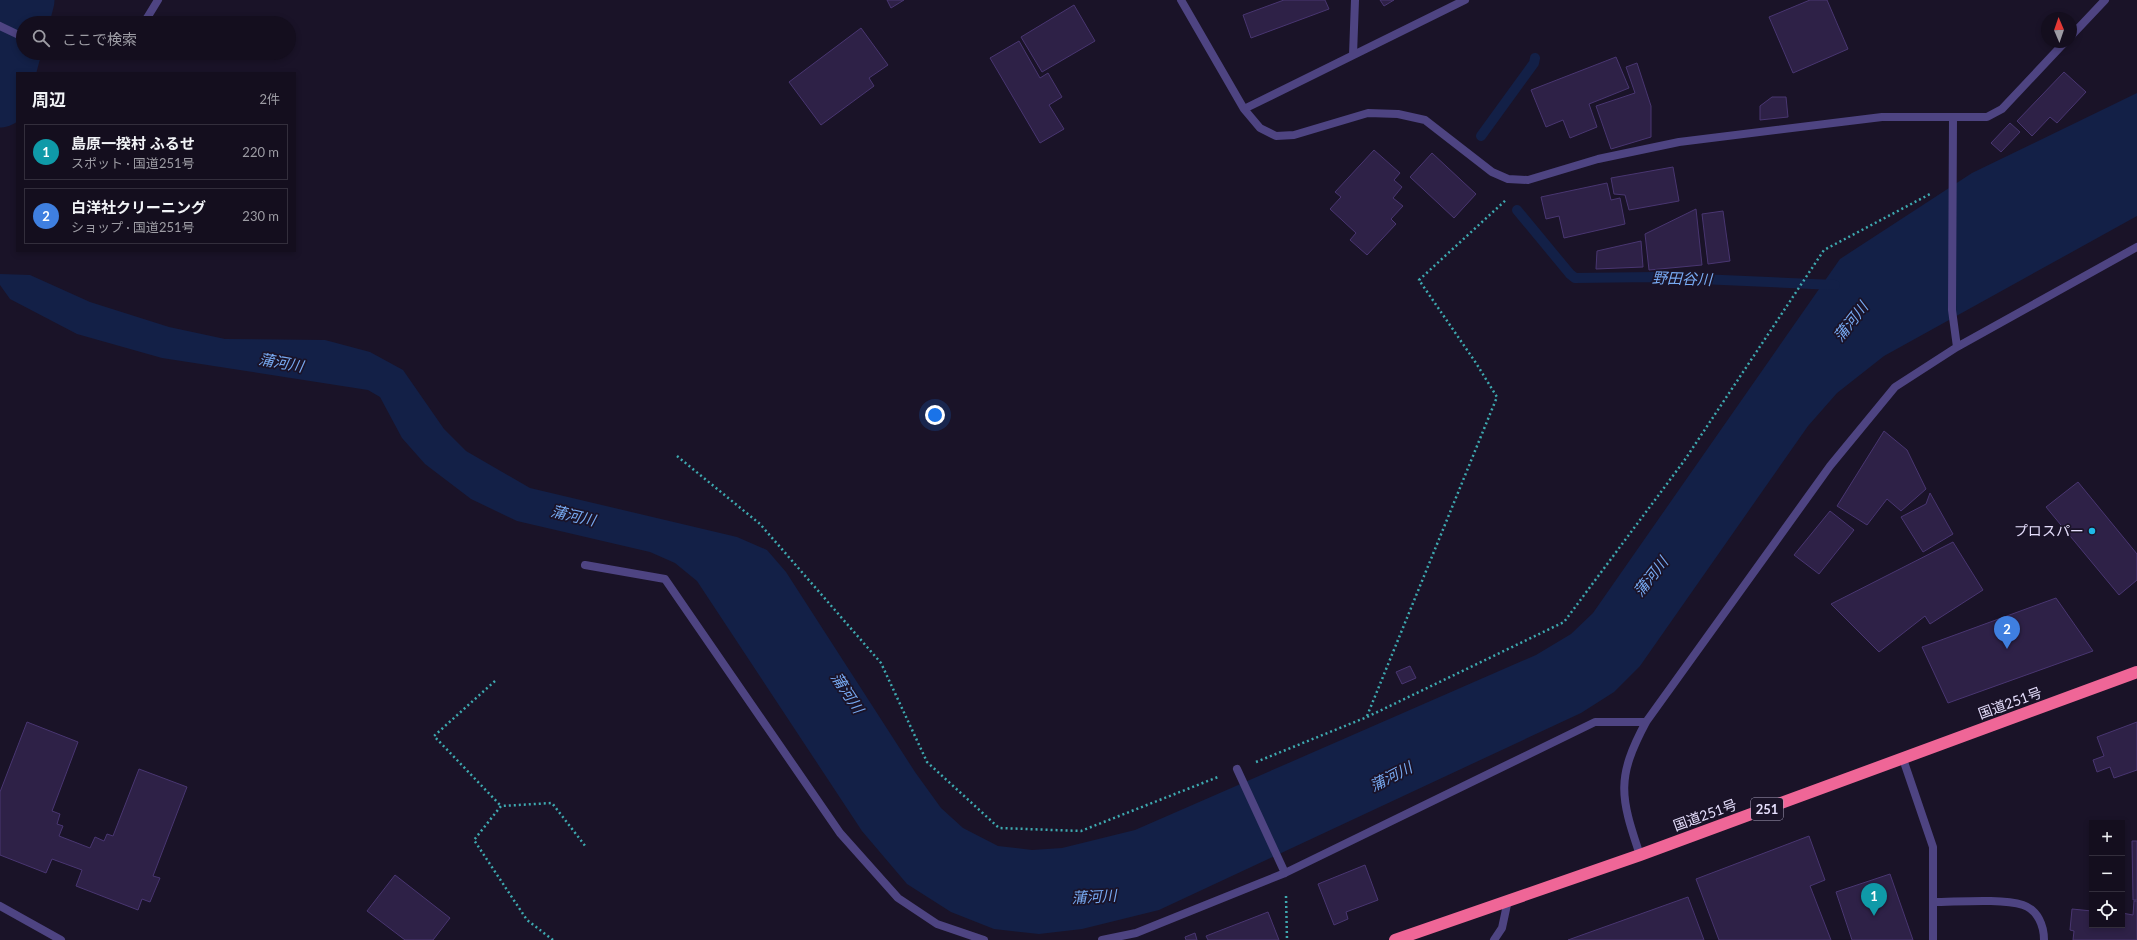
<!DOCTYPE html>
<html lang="ja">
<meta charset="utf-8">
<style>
:root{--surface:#140e1e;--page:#211c2b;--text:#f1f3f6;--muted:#9d9ca4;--line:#332e3c;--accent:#db2777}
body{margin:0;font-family:Lato,"Noto Sans JP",sans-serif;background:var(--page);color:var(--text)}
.controls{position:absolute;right:12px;bottom:12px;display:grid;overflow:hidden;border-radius:0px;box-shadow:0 2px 6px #0003}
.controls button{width:36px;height:36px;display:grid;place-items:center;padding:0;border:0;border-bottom:1px solid var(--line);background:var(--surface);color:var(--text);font:20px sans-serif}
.compass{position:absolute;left:2041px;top:12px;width:36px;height:36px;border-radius:50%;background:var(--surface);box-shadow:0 2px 6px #0003;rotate:358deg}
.you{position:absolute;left:935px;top:415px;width:14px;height:14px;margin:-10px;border:3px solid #fff;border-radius:50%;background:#1a73e8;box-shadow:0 0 0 6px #1a73e833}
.badge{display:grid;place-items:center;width:26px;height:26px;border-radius:50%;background:var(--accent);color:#fff;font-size:13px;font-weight:700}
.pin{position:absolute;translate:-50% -33px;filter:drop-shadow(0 1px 2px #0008)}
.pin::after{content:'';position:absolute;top:21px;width:14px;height:12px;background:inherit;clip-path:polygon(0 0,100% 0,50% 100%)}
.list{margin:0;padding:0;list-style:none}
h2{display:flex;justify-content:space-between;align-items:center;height:52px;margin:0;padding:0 16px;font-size:17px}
h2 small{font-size:13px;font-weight:400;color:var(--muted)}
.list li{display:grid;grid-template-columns:26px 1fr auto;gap:12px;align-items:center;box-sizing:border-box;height:56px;margin:0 8px 8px;padding:0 8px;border:1px solid var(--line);border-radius:0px}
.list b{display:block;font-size:15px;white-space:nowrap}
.list p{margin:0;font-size:13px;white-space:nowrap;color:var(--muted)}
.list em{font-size:13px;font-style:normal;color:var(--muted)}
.icon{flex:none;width:22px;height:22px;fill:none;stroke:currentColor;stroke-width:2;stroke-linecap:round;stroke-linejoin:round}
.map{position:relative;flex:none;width:2137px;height:940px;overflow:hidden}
.search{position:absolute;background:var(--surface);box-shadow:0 2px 6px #0003;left:16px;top:16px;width:280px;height:44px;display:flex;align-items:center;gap:10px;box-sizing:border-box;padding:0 14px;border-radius:22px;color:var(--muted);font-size:15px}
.panel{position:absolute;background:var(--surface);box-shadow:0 2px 6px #0003;left:16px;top:72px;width:280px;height:180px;border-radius:0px}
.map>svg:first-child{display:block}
</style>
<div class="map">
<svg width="2137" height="940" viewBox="0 0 2137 940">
<rect width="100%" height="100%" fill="#1a1328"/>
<path fill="#132047" d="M2137 93V216L1884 356 1837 393 1808 426 1640 666 1614 692 1581 713 1159 910 1082 929 1039 934 994 929 951 912 907 884 862 831 697 581 675 563 650 552 517 521 471 499 425 464 402 438 380 397 368 390 162 358 77 334 10 299 0 285V274L30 275 90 302 169 327 225 339 325 340 370 352 403 370 444 429 466 451 530 488 737 537 767 550 786 572 915 772 941 808 963 828 998 846 1032 850 1062 848 1135 830 1536 655 1571 634 1593 613 1840 259 1972 173Z"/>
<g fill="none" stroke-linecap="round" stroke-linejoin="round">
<path stroke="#132047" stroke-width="10" d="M1481 136 1534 63 1535 58
M1517 210 1570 274 1575 278 1654 277 1835 285"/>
<path stroke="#132047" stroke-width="57" d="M0 99 26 0"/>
</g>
<path fill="#2e2147" stroke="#493671" d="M887 0H904L891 8Z
M1284 0H1325L1329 9 1251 38 1243 15Z
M1380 0H1394L1384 6Z
M1810 0H1827L1848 49 1793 73 1769 17Z
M1074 5 1095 41 1042 72 1021 37Z
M861 28 888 65 869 78 874 86 821 125 789 82Z
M1019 41 1040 78 1048 73 1062 97 1049 105 1064 129 1040 143 990 58Z
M1616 57 1629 88 1589 104 1597 127 1570 138 1563 120 1546 127 1531 90Z
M1637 63 1651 106V137L1611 149 1596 106 1635 93 1626 67Z
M2064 72 2086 92 2057 123 2050 117 2032 136 2017 121Z
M1772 97H1786L1788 117 1760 120V106Z
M2010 123 2020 132 2001 152 1991 143Z
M1374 150 1400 173 1394 180 1402 187 1393 198 1403 206 1391 219 1396 224 1367 255 1350 240 1356 233 1330 209 1341 197 1335 192Z
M1432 153 1476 194 1454 218 1410 177Z
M1673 167 1679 201 1629 210 1625 195 1614 194 1611 178Z
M1607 183 1611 200 1620 198 1625 224 1564 238 1559 216 1546 219 1541 197Z
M1696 209 1702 265 1649 270 1645 234Z
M1723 211 1730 261 1708 264 1702 214Z
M1641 241 1643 267 1596 269 1597 251Z
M1884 431 1907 450 1926 489 1901 511 1887 499 1867 525 1837 506Z
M2078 482 2137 554V580L2119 595 2046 507Z
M1930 493 1953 534 1923 552 1901 517 1926 504Z
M1830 511 1854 530 1819 574 1794 555Z
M1953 542 1983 590 1930 624 1925 616 1879 652 1831 604Z
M2056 598 2093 651 1948 703 1922 647Z
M1410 666 1416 678 1402 684 1396 672Z
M27 722 78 742 52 811 60 814 57 824 63 826 59 836 90 848 95 837 104 841 107 834 113 836 139 769 187 787 153 876 160 878 150 902 142 899 138 910 76 886 82 870 52 859 46 873 0 855V792Z
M2137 722V770L2114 778 2110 767 2097 772 2093 760 2104 756 2097 737Z
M1809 836 1825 880 1810 886 1831 940H1719L1696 879Z
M2132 841H2137V900H2133Z
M1365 865 1378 900 1346 912 1348 919 1334 925 1318 884Z
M1890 874 1913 940H1852L1836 892Z
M395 875 450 918 433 940H405L367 911Z
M1688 897 1704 940H1568Z
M2134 901H2137V940H2073L2074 931 2070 930 2072 909 2092 911V925H2122V913L2133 915Z
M1268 912 1279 940H1208L1206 936Z
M1195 933 1197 940H1186L1185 937Z"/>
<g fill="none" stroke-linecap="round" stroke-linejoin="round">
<path stroke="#3ea9b0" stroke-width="2.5" stroke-dasharray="2 3" stroke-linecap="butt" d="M677 456 760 524 881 663 927 762 999 828 1081 831 1218 777
M495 681 434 736 501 806
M1367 716 1497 397 1476 363 1419 280 1507 199
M1256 762 1367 717 1564 622 1684 461 1824 250 1932 193
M1286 896 1287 940
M553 940 527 920 474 840 501 806 552 803 586 847"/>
<path stroke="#4e4482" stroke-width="8" d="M1903 759 1933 847V940
M1933 902C1957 902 2001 898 2023 905 2038 910 2044 926 2044 940"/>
<path stroke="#4e4482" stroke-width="8" d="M1181 0 1244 109 1260 128 1276 136 1294 135 1368 113 1398 114 1425 120 1492 172 1508 179 1528 180 1598 159 1679 142 1882 117H1987L2002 109 2065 42
M141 23 147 18 158 0
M0 26 23 37
M2071 36 2105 0
M1353 55 1355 0
M1244 109 1465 0
M1953 118 1952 310 1957 347
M585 565 665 579 840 833 898 898 937 924 984 940
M1237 769 1285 873
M1640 855C1620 796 1616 778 1646 722L1830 466 1895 387 1957 347 2137 247
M0 906 61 940
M1102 940 1136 933 1285 873 1595 722H1646
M1494 940 1502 928 1508 900"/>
<path stroke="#ef6697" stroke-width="12" d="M1395 940 1640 855 2137 672"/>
</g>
<circle fill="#1fbae7" stroke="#1a1328" stroke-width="1.5" cx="2092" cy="531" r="4"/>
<g text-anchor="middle" stroke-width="3.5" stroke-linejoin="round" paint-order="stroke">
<rect fill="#1a1328" stroke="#a8a1bc" stroke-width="1" x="1751" y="798" width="32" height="22" rx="3"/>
<g font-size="13" font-weight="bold" fill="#e5defc">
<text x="1767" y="814">251</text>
</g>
<g font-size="14" fill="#e5defc" stroke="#1a1328" text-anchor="end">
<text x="2084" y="536">プロスパー</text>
</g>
<g font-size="14" fill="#e5defc" stroke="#1a1328">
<text transform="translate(2010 703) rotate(-20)" y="5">国道251号</text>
<text transform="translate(1705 815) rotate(-20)" y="5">国道251号</text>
</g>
<g font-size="15" font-style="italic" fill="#77a9f1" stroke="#1a1328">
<text transform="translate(1682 279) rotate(2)" y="5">野田谷川</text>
<text transform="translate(1851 322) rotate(-52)" y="5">蒲河川</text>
<text transform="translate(281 363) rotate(10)" y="5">蒲河川</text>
<text transform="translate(573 516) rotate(13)" y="5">蒲河川</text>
<text transform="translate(1651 577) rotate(-52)" y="5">蒲河川</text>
<text transform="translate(847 693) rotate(57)" y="5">蒲河川</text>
<text transform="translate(1391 777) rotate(-27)" y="5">蒲河川</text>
<text transform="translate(1094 897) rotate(-3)" y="5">蒲河川</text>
</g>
</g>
</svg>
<div class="controls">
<button>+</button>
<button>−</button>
<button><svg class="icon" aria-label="locate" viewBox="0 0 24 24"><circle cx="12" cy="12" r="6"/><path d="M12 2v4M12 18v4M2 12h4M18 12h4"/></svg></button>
</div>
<svg class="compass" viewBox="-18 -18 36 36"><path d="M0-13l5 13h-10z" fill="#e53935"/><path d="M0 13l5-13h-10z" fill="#9d9ca4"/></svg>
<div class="you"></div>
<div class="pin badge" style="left:1874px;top:916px;background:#0f9aa8">1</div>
<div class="pin badge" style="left:2007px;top:649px;background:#3f7fe0">2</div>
<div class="search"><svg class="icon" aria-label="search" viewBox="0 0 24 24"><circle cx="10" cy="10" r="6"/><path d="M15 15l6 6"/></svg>ここで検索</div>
<section class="panel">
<h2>周辺<small>2件</small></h2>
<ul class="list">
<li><span class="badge" style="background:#0f9aa8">1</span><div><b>島原一揆村 ふるせ</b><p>スポット · 国道251号</p></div><em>220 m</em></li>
<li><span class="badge" style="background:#3f7fe0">2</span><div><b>白洋社クリーニング</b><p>ショップ · 国道251号</p></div><em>230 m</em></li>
</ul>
</section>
</div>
